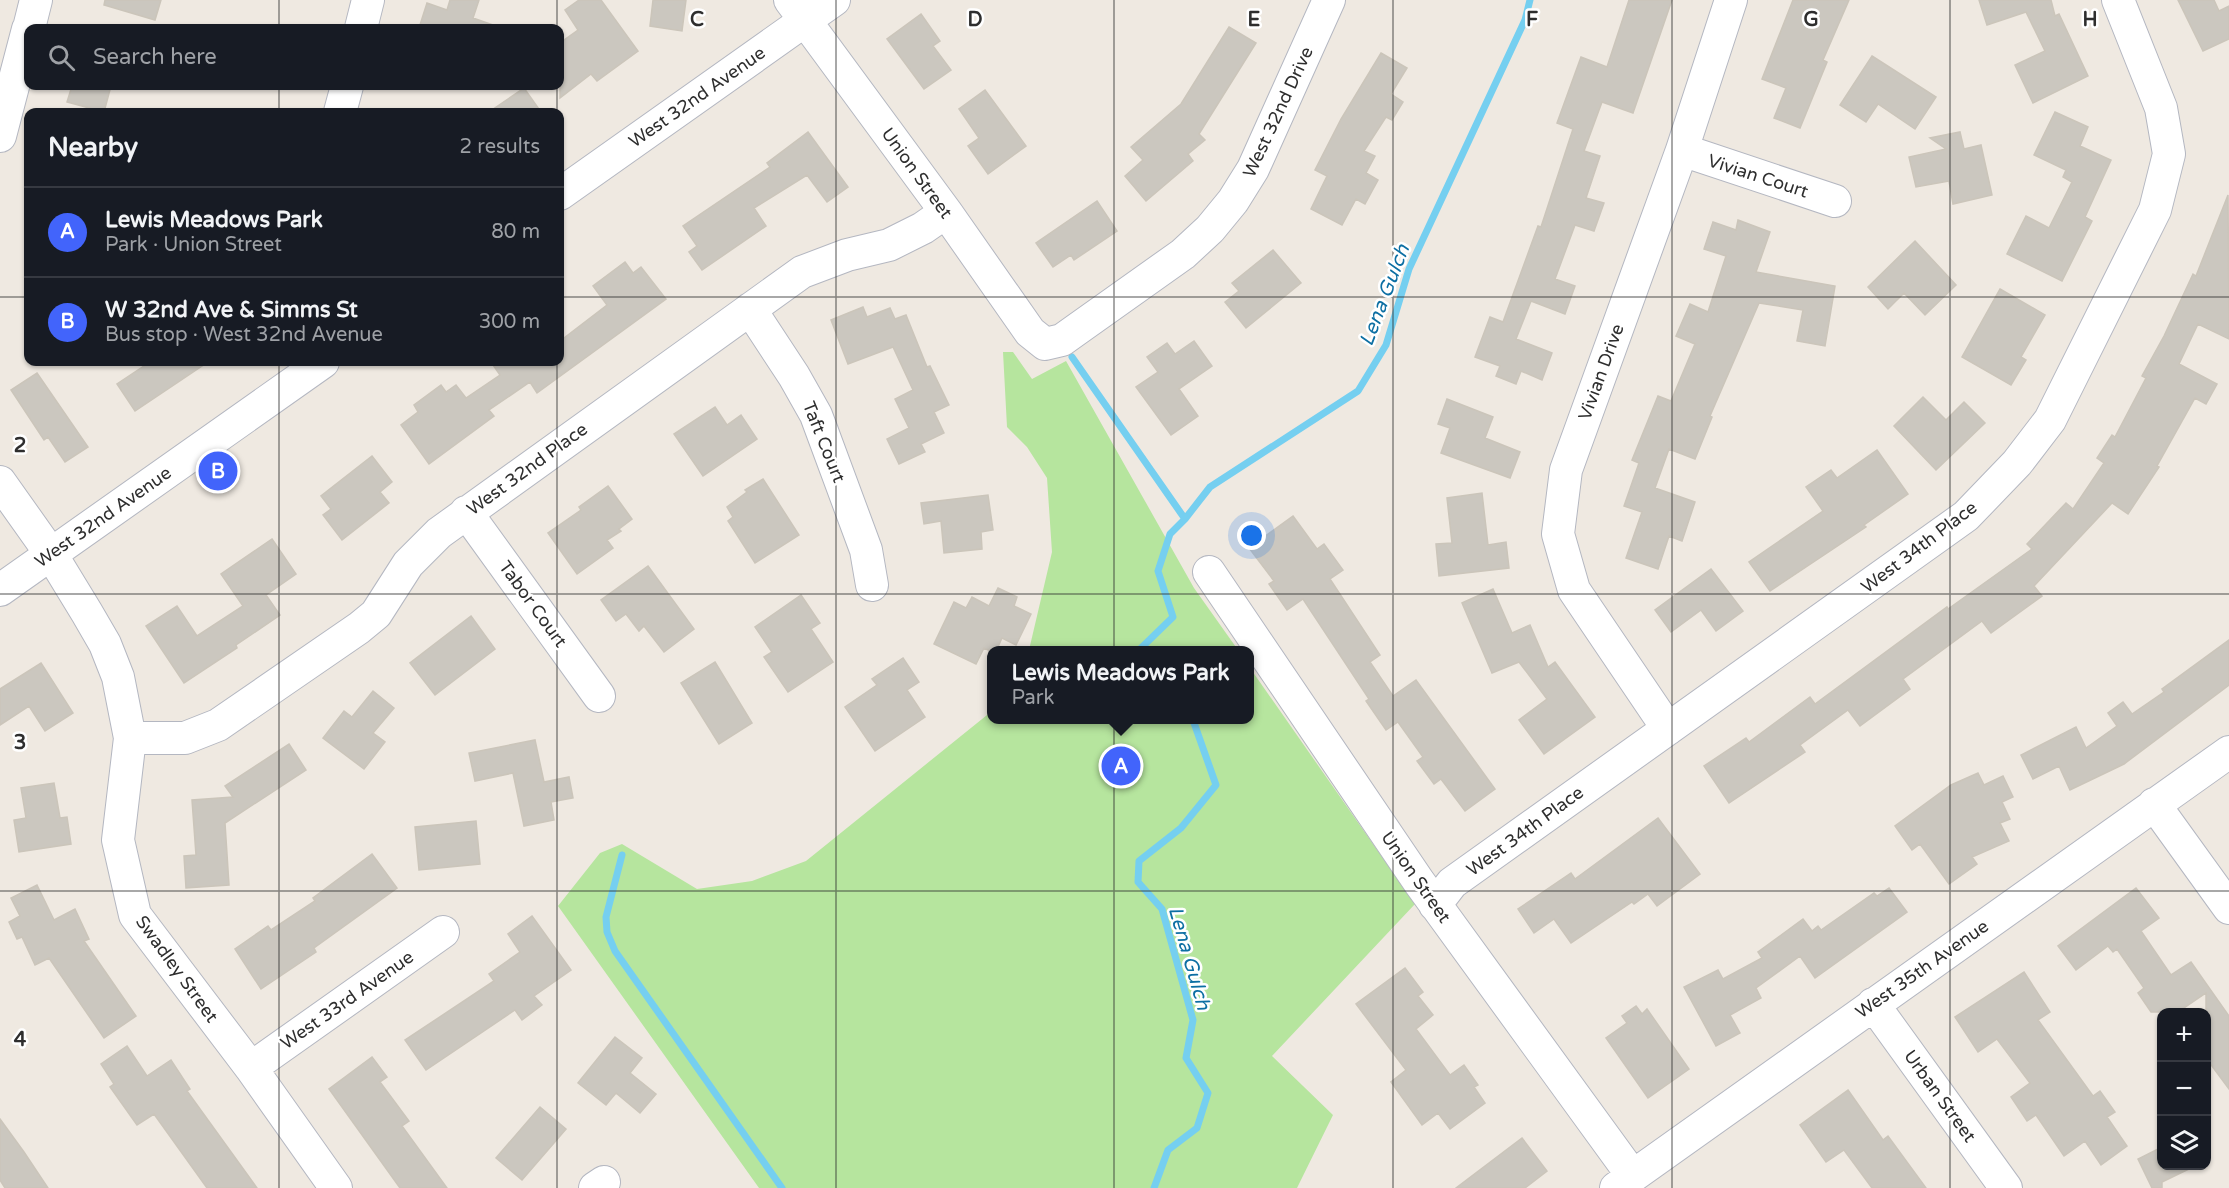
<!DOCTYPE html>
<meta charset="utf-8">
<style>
:root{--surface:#171b24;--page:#20242c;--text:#f1f3f6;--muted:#9ea1a6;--line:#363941;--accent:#4264fb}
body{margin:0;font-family:"Varela Round",sans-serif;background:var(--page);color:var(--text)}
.controls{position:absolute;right:18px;bottom:18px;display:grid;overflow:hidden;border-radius:12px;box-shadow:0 2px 4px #0004}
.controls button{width:54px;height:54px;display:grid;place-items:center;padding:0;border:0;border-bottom:2px solid var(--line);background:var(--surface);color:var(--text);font:30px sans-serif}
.you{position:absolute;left:1252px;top:536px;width:21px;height:21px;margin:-15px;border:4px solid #fff;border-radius:50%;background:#1a73e8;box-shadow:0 0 0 9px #1a73e833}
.badge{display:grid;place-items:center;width:39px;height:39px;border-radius:50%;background:var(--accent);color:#fff;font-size:20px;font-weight:700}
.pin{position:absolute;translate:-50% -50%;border:3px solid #fff;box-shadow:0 2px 6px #0006}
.popup{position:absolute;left:987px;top:646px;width:267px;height:78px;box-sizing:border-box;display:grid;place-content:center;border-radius:12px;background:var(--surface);filter:drop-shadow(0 2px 4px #0005);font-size:20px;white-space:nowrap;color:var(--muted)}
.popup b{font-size:22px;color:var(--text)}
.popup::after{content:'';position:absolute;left:50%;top:100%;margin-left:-12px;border:12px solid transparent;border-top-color:var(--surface)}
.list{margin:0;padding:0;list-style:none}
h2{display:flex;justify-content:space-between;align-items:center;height:78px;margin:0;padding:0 24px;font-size:26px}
h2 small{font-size:20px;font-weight:400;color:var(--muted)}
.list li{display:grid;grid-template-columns:39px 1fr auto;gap:18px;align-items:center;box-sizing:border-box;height:90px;padding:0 24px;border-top:2px solid var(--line)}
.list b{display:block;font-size:22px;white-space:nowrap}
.list p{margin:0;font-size:20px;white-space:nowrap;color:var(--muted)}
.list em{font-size:20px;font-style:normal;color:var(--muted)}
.icon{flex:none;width:33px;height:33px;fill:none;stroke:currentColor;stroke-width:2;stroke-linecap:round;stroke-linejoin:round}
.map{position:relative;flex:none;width:2229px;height:1188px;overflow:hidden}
.search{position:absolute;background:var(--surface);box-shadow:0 2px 4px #0004;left:24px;top:24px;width:540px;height:66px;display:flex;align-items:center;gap:15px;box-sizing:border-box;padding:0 21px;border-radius:12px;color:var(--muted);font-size:22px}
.panel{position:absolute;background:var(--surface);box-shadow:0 2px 4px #0004;left:24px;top:108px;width:540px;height:258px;border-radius:12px}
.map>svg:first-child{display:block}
</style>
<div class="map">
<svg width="2229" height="1188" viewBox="0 0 2229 1188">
<rect width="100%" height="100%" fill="#efe9e1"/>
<path fill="#b6e59e" d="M1003 352H1013L1032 379 1066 361 1194 588 1238 650H1029L1052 552 1047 478 1027 447 1007 427Z
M1250 668 1415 904 1272 1056 1333 1115 1297 1188H759L558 906 600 853 622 844 697 889 752 881 806 861 992 711V720H1250Z"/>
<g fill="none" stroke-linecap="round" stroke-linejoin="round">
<path stroke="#75cff0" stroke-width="7" d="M1072 357 1185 519
M1139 650 1173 617 1158 571 1170 534 1185 519 1210 487 1358 391 1386 345 1409 269 1525 20 1530 0
M622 855 606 917 607 932 615 951 782 1188
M1154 1188 1168 1150 1197 1128 1208 1093 1186 1058 1193 1020 1162 909 1138 882 1139 861 1181 828 1216 785 1193 720"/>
</g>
<path fill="#cbc7bf" stroke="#cbc5ba" stroke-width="1.5" d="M105 0H161L155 20 104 5Z
M450 0H479L473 18 493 25 492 28H419L427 3 447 10Z
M579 0H601L638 51 597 81 591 74 560 98V43L578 30 565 10Z
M653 0H686L682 31 650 26Z
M1629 0H1672L1633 113 1602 102 1584 151 1600 156 1586 198 1604 203 1594 231 1575 225 1555 279 1575 286 1565 314 1531 301 1516 339 1552 353 1542 380 1521 371 1516 384 1496 376 1500 366 1475 357 1490 317 1503 322 1538 226 1541 227 1573 129 1557 123 1581 57 1607 67Z
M1793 0H1849L1823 60 1827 62 1800 128 1774 118 1786 88 1762 79Z
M1979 0H2051L2055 16 2059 14 2088 76 2033 103 2015 65 2045 51 2026 12 1987 25Z
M2178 0H2214L2219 11 2229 6V39L2203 51Z
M921 14 940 41 933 46 951 70 924 89 887 39Z
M1229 27 1256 43 1199 134 1205 140 1188 154 1193 161 1146 201 1125 176 1143 160 1131 147 1181 104Z
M1381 53 1407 68 1391 94 1403 102 1392 120 1386 117 1364 151 1375 156 1366 173 1378 180 1365 204 1356 199 1342 225 1311 209 1327 176 1315 170 1341 119Z
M1872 56 1936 97 1915 129 1878 104 1866 122 1840 105Z
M72 86H111L104 112 67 102Z
M524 88 541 112H489Z
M985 90 1026 146 988 174 968 146 979 138 959 109Z
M2055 112 2088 127 2080 146 2111 160 2085 217 2092 221 2062 281 2007 254 2026 216 2049 228 2072 182 2063 177 2066 170 2034 155Z
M808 132 848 187 827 202 807 175 754 208 766 226 702 270 689 252 697 246 683 226 770 167 767 163Z
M1960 132 1964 149 1981 145 1992 195 1953 204 1949 181 1916 187 1909 157 1946 149 1930 138Z
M2228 195 2229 339 2198 324 2179 364 2217 384 2206 404 2195 398 2157 466 2159 467 2128 514 2112 503 2034 586 2042 596 1991 633 1982 621 1903 679 1910 689 1860 726 1848 710 1800 745 1805 752 1729 803 1704 766 1746 738 1749 742 1810 697 1815 704 1947 607 1948 609 2032 549 2027 544 2066 503 2073 509 2104 463 2097 458 2112 435 2115 437 2146 378 2142 376 2164 336 2193 274 2196 276Z
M1097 201 1117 231 1074 260 1071 255 1053 267 1036 243Z
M1738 220 1770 232 1756 272 1835 286 1825 346 1797 341 1803 310 1759 303 1710 416 1712 417 1695 459 1669 449 1655 488 1695 502 1682 541 1669 536 1658 569 1626 558 1642 512 1624 506 1639 463 1632 460 1658 396 1671 401 1695 344 1676 336 1690 304 1708 312 1726 256 1704 249 1713 222 1736 230Z
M1915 241 1956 285 1925 315 1904 293 1888 309 1868 287Z
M1273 250 1301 283 1246 328 1225 302 1239 291 1232 283Z
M625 262 633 273 641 267 666 299 537 393 530 382 489 410 494 416 429 464 401 425 418 412 414 405 441 385 446 392 456 385 466 398 500 375 491 362H560V341L607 305 593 286Z
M2000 289 2045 315 2021 357 2026 360 2011 385 1962 357Z
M863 307 867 317 890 308 895 319 906 315 927 367 930 366 949 405 934 412 944 433 921 444 925 452 899 464 887 439 909 428 895 399 913 390 893 347 848 364 831 320Z
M1194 341 1212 366 1179 389 1198 416 1171 435 1136 387 1158 372 1147 357 1167 343 1175 354Z
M150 362H208L135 411 117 384Z
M37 373 88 447 65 462 48 437 44 440 11 390Z
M1923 397 1946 420 1964 402 1985 423 1936 470 1894 426Z
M1447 399 1493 417 1485 438 1520 452 1510 478 1441 453 1450 428 1438 424Z
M715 407 727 425 741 415 757 439 703 476 674 434Z
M1877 450 1908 494 1864 525 1866 527 1770 591 1749 562 1823 511 1806 487 1831 470 1837 478Z
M372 456 392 482 380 492 389 503 342 540 323 515 331 509 321 496Z
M763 479 799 535 755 563 728 521 733 517 727 507 747 492 745 490Z
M608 486 632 519 619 529 621 531 607 540 613 548 577 574 548 533 581 510 579 507Z
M1482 493 1488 545 1506 542 1509 568 1439 576 1436 544 1452 543 1447 498Z
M988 495 993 530 981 532 982 549 944 553 941 521 924 524 921 503Z
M1293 516 1317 549 1324 544 1343 570 1330 579 1380 655 1370 662 1393 696 1416 680 1495 789 1465 811 1441 779 1434 784 1417 761 1423 757 1398 722 1386 730 1366 701 1369 699 1303 599 1287 610 1269 584 1274 581 1249 548Z
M272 539 296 574 266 595 280 615 236 645 237 648 184 683 146 626 177 606 197 636 243 606 221 574Z
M648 566 694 629 664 652 644 626 639 631 626 614 616 621 601 600Z
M1711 569 1743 611 1716 631 1701 610 1671 632 1655 610Z
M998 588 1017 597 1014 606 1031 614 1016 645 1002 638 996 651 992 652 984 648 976 664 934 644 954 602 966 608 972 597 989 606Z
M1493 589 1512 633 1530 625 1548 667 1555 662 1595 717 1544 754 1519 720 1547 699 1519 662 1492 673 1462 603Z
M801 595 820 623 811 629 833 662 788 692 764 657 772 652 755 627Z
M471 616 495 649 435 695 410 663Z
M2229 640V685L2124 764 2070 790 2059 766 2033 779 2021 755 2076 727 2086 748 2117 726 2108 713 2123 702 2132 714 2164 692 2162 689Z
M903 658 919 682 907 690 925 717 875 751 845 707 877 685 872 679Z
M715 662 752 723 719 744 681 683Z
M41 663 73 713 45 731 29 706 0 725V689Z
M373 691 394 708 373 733 385 742 364 769 323 738 344 711 352 717Z
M535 740 544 782 569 777 573 798 551 802 554 820 524 826 513 773 475 781 469 753Z
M289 744 306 770 225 823 229 885 186 888 184 856 196 855 192 800 233 797 225 786Z
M1978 773 1984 785 2003 776 2013 797 2002 802 2010 819 2000 823 2009 841 1972 857 1977 864 1949 884 1920 844 1912 850 1895 826 1951 785Z
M54 783 60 818 67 817 71 844 19 852 14 820 26 818 21 788Z
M1658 818 1700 874 1657 906 1648 894 1634 904 1632 902 1571 943 1554 919 1534 933 1518 909 1571 873 1575 879Z
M476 821 480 864 419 870 415 827Z
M372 854 397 888 314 948 316 952 261 989 235 949 268 926 271 930 315 901 313 898Z
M37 885 54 920 75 909 89 939 84 941 136 1016 104 1038 49 958 35 965 22 937 17 939 9 922 20 916 11 898Z
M1889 888 1907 912 1815 978 1800 956 1756 988 1761 998 1730 1015 1740 1033 1716 1046 1684 987 1718 970 1723 979 1762 958 1758 952 1803 919 1812 931 1818 926 1821 930 1874 893 1877 896Z
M2136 888 2159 918 2141 931 2171 975 2191 962 2229 1016V1089L2206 1058V993L2178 1012H2151L2138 993 2144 988 2117 949 2113 952 2108 946 2076 970 2058 946Z
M532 916 571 970 534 996 542 1005 522 1020 515 1010 426 1070 405 1040 494 981 489 974 520 952 508 934Z
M1405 968 1423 992 1418 996 1433 1015 1416 1029 1450 1075 1464 1065 1478 1085 1474 1087 1485 1103 1450 1129 1438 1113 1422 1125 1391 1082 1406 1070 1356 1004Z
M2024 972 2050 1012 2038 1020 2093 1096 2100 1091 2115 1112 2107 1117 2127 1146 2101 1165 2085 1141 2064 1156 2036 1115 2027 1121 2011 1097 2030 1083 1997 1039 1978 1052 1955 1017Z
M1636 1006 1642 1014 1647 1009 1689 1069 1648 1098 1606 1038 1627 1023 1622 1016Z
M615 1037 642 1058 630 1073 656 1094 640 1113 616 1093 606 1105 578 1083Z
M127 1046 147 1076 171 1060 190 1089 187 1091 257 1188H207L154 1114 137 1125 110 1087 114 1084 101 1064Z
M372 1057 387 1077 380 1082 409 1121 402 1126 447 1188H400L329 1089Z
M1848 1090 1883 1140 1888 1136 1926 1188H1872L1844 1150 1826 1162 1800 1125Z
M540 1107 566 1129 522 1180 496 1158Z
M0 1119 24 1152 48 1188H5L0 1180Z
M1522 1138 1547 1171 1525 1188H1456Z
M2162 1147V1166H2195L2162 1182V1188H2152L2138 1159Z"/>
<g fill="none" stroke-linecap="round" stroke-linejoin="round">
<defs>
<path id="minor" d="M790 0 946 212 1030 332 1045 344 1062 340 1076 330 1183 254 1210 229 1233 201 1253 169 1329 0
M29 28 36 0
M361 28 368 0
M340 112 347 86
M0 136 28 29
M1682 150 1835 201
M560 194 834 0
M750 309 794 376 816 415 866 550 872 585
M0 482 51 554 87 613 105 644 118 677 130 738 118 840 135 915 251 1068 336 1188
M466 512 599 696
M1209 572 1419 882 1632 1175
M0 590 323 362
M1668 729 1574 590 1558 534 1566 470 1682 150 1731 0
M130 738H185L218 725 359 628 376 614 408 564 439 533 802 272 847 255 889 245 923 228 946 212
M2154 804 2229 908
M1435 905 1452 883 1966 516 2017 463 2050 420 2155 210 2169 154 2161 108 2118 0
M1873 1004 2006 1188
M251 1068 443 932
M595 1188 604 1182
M1616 1188 2229 752"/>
</defs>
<use href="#minor" stroke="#b4b7c1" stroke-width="34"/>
<use href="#minor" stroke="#fff" stroke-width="32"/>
</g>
<path fill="none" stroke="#2e2e2e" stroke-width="1.5" stroke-opacity="0.55" d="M279 0V28M557 0V28M836 0V1188M1114 0V1188M1393 0V1188M1672 0V1188M1950 0V1188M279 86V112M557 86V112M0 297H28M560 297H2229M279 362V1188M557 362V1188M0 594H2229M0 891H2229"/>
<g text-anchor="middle" stroke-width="5" stroke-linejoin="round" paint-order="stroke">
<g font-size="18" fill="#2e2e2e" stroke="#fff">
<text transform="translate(697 97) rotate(-35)" y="6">West 32nd Avenue</text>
<text transform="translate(1278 112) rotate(-65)" y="6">West 32nd Drive</text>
<text transform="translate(917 173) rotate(54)" y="6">Union Street</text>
<text transform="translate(1758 176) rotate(18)" y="6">Vivian Court</text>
<text transform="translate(1601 372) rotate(-70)" y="6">Vivian Drive</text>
<text transform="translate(824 442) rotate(68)" y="6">Taft Court</text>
<text transform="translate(527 469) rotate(-36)" y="6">West 32nd Place</text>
<text transform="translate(103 517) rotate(-35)" y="6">West 32nd Avenue</text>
<text transform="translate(1919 547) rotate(-37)" y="6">West 34th Place</text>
<text transform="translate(533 604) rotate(54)" y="6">Tabor Court</text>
<text transform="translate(1525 831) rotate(-36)" y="6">West 34th Place</text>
<text transform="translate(1416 877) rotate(55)" y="6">Union Street</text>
<text transform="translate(177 969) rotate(54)" y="6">Swadley Street</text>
<text transform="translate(1922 969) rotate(-35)" y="6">West 35th Avenue</text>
<text transform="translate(347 1000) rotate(-35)" y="6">West 33rd Avenue</text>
<text transform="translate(1940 1096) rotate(54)" y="6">Urban Street</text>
</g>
<g font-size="20" font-style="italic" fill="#0d6fa3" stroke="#fff">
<text transform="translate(1384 295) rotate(-69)" y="7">Lena Gulch</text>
<text transform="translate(1190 958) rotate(74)" y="7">Lena Gulch</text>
</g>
</g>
<g font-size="20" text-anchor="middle" font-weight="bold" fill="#2e2e2e" stroke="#fff" stroke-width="5" stroke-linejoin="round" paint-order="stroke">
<text x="697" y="26">C</text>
<text x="975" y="26">D</text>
<text x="1254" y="26">E</text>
<text x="1532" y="26">F</text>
<text x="1811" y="26">G</text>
<text x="2090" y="26">H</text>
<text x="20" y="452">2</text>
<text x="20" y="749">3</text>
<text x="20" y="1046">4</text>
</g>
</svg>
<div class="controls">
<button>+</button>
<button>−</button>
<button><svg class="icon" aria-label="layers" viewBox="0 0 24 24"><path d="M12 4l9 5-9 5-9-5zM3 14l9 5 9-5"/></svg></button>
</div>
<div class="you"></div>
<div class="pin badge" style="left:1121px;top:766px">A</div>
<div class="popup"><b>Lewis Meadows Park</b>Park</div>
<div class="pin badge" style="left:218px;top:471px">B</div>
<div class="search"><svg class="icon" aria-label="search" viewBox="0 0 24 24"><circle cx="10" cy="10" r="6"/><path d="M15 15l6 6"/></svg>Search here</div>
<section class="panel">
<h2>Nearby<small>2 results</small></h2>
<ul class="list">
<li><span class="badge">A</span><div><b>Lewis Meadows Park</b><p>Park · Union Street</p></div><em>80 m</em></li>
<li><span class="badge">B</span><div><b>W 32nd Ave &amp; Simms St</b><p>Bus stop · West 32nd Avenue</p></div><em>300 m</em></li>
</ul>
</section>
</div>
